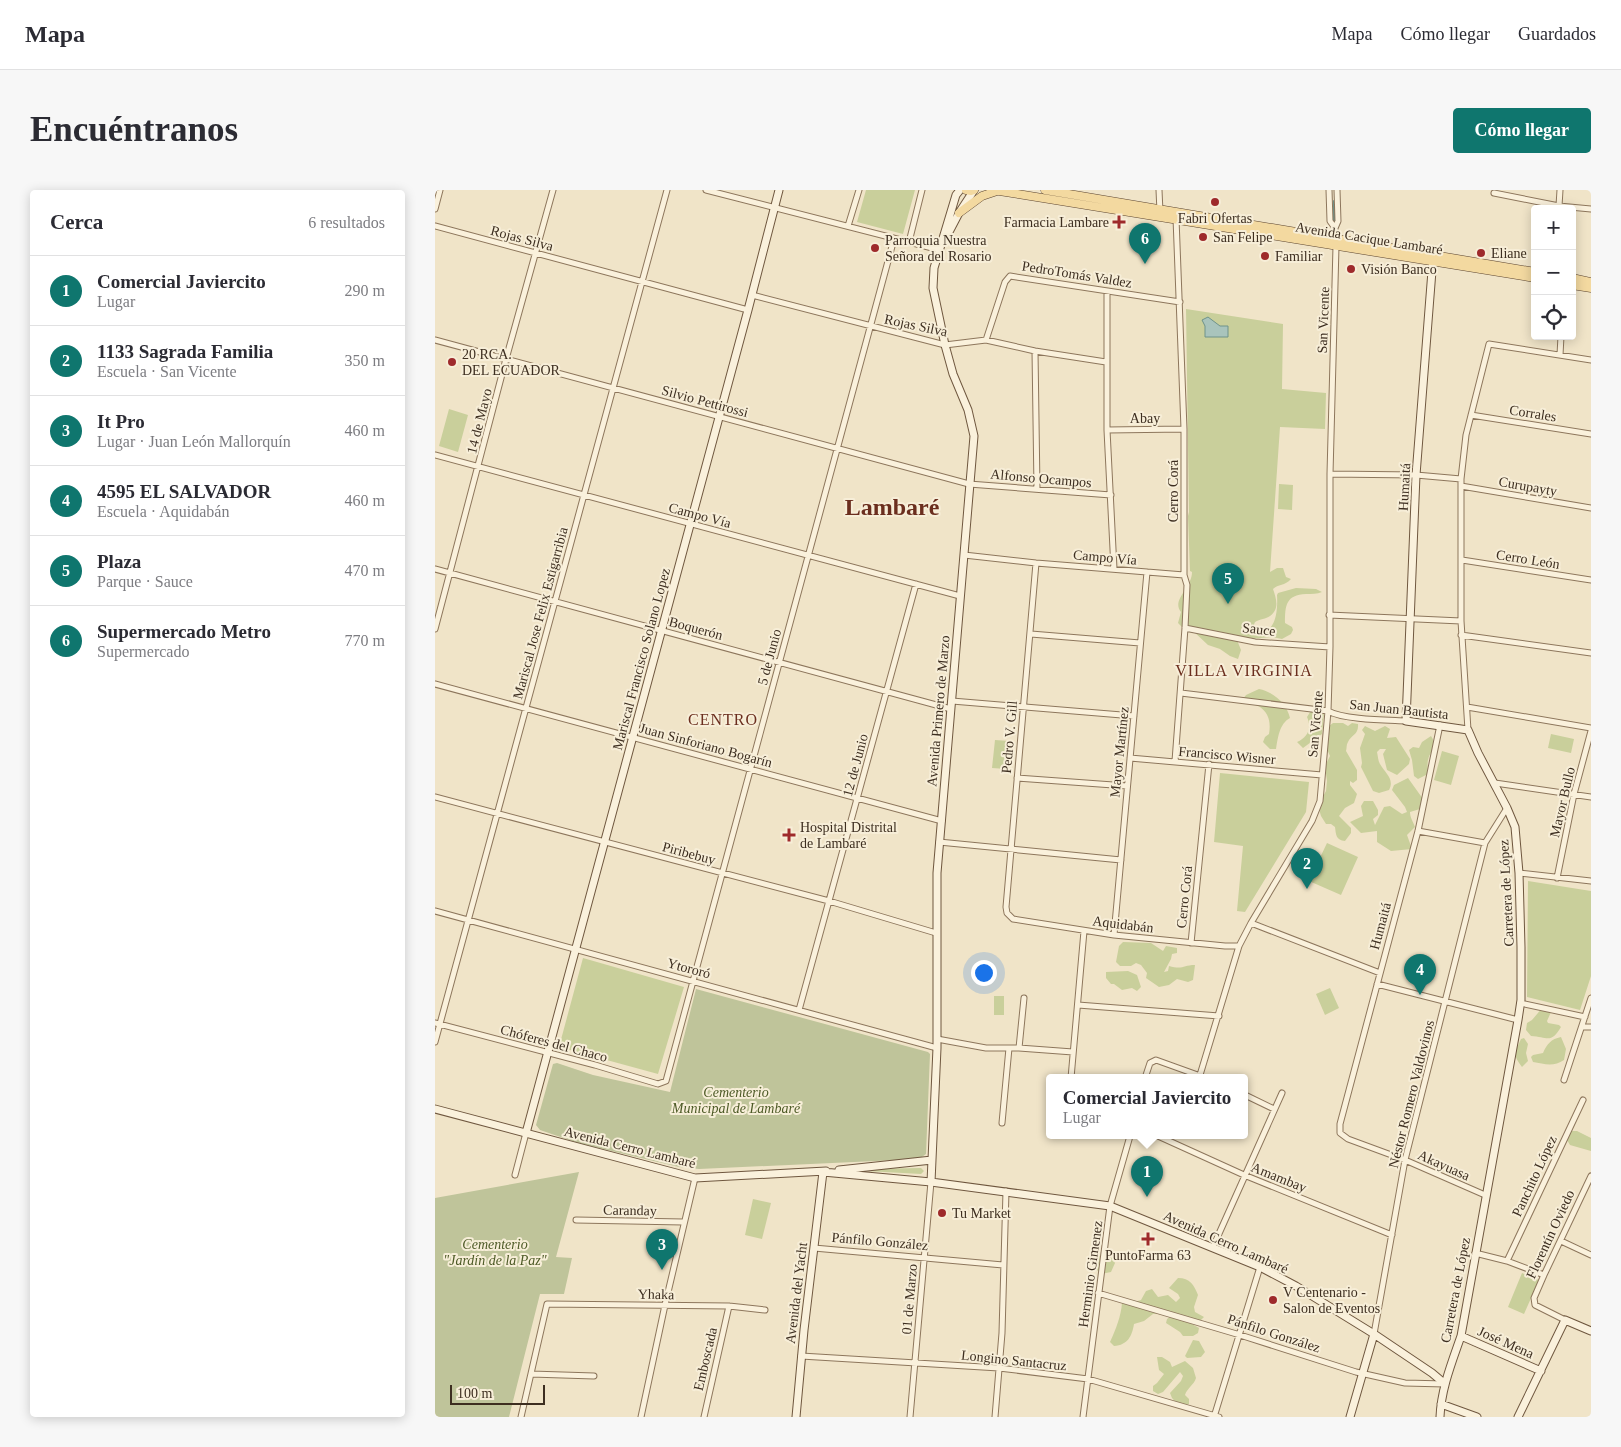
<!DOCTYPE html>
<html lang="es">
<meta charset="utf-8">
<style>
:root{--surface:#fff;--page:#f7f7f7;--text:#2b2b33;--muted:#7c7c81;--line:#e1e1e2;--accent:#0f766e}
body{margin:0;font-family:"Times New Roman",serif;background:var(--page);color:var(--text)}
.controls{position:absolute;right:15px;top:15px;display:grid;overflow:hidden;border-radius:5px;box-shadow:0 2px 12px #0003}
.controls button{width:45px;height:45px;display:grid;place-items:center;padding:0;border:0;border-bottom:1px solid var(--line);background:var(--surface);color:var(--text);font:25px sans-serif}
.scale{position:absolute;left:15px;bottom:12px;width:95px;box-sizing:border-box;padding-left:5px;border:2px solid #3d2e20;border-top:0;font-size:14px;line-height:18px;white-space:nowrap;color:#3d2e20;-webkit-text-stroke:4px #f7eed8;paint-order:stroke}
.you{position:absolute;left:548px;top:782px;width:18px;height:18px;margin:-12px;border:4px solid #fff;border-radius:50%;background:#1a73e8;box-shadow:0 0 0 8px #1a73e833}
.badge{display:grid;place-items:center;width:32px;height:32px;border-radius:50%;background:var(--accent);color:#fff;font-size:16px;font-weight:700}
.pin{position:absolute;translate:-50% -41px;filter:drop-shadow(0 1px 2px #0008)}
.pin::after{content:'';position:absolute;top:26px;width:18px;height:15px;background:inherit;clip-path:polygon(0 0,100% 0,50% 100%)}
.popup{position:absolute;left:611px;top:884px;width:202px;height:65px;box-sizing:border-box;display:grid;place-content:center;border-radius:5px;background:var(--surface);filter:drop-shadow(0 1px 4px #0005);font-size:16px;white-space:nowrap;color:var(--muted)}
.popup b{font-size:19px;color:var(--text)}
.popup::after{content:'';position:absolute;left:50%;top:100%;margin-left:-10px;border:10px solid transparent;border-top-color:var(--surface)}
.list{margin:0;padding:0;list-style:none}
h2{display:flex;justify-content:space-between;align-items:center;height:65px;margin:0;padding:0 20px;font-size:21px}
h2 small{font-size:16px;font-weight:400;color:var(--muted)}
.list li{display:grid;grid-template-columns:32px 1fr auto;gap:15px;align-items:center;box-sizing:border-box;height:70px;padding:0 20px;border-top:1px solid var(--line)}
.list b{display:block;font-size:19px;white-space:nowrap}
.list p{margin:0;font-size:16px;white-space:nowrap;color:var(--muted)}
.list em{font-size:16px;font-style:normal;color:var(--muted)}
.icon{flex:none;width:28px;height:28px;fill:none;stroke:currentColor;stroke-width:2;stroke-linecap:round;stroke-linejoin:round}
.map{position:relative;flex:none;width:1156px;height:1227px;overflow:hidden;border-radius:5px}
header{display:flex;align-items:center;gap:30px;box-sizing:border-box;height:70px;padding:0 25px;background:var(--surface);border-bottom:1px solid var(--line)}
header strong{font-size:24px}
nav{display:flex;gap:28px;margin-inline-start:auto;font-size:18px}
.intro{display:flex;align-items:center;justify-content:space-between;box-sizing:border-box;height:120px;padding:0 30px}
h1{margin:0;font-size:35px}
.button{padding:12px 22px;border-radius:5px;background:var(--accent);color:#fff;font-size:18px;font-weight:700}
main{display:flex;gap:30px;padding:0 30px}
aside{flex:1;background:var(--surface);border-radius:5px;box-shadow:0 2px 12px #0003}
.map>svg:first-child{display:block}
</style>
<header>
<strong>Mapa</strong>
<nav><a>Mapa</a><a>Cómo llegar</a><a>Guardados</a></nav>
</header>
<div class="intro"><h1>Encuéntranos</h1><a class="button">Cómo llegar</a></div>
<main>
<aside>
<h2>Cerca<small>6 resultados</small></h2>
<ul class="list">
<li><span class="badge">1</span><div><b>Comercial Javiercito</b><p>Lugar</p></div><em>290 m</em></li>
<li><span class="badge">2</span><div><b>1133 Sagrada Familia</b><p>Escuela · San Vicente</p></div><em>350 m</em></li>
<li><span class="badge">3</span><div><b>It Pro</b><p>Lugar · Juan León Mallorquín</p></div><em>460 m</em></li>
<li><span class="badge">4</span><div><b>4595 EL SALVADOR</b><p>Escuela · Aquidabán</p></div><em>460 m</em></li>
<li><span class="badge">5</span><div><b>Plaza</b><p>Parque · Sauce</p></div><em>470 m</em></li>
<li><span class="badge">6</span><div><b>Supermercado Metro</b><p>Supermercado</p></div><em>770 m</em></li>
</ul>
</aside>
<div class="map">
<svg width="1156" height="1227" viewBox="0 0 1156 1227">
<rect width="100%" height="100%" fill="#f0e4c8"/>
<path fill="#c9cf9b" d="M431 0H480L468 44 422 32Z
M751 119 848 134 847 199 891 203 890 239 845 237 835 382 842 378H848L851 387 856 389C850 396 843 394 838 399 841 408 845 419 835 426 831 429 825 429 820 432L818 437C841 451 843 420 842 405L843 403 861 398 881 399 887 402C882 404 877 404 871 404 851 405 850 415 850 433L857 437 858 440 856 444 847 449 837 447 802 450 806 460 803 469 795 466 785 459 773 455 757 440 749 439 743 433 746 422C736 410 757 398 757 382L755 381 753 326 754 322Z
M14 219 33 225 23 262 4 256Z
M844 294 858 295 857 320 843 319Z
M824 499C839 502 852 514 855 528 844 534 843 548 841 559H835L828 552 830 547 834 544C836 532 834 522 823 516 817 513 813 514 808 509L811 505Z
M877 519 889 522 887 544 868 558 862 552C873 547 877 538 872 527Z
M898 533H908L913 536 917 533 923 534C924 545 916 545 913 552 911 555 912 558 911 561L922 580V590L918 593 915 591V595L922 604 919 613 910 618 904 626 916 638V643L910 651C901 650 901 645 900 637L896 634H891L886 626 883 616 891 601 892 591 890 576 895 566 891 557 894 536Z
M930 536 940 541 950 536 955 539 952 548 961 547 975 569 974 574 962 585 952 580 948 564 951 559H945L942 562C943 566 943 571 945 574 950 583 960 589 954 600L944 603 938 601 926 577 927 573 925 558 930 544 927 540Z
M1116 544 1139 549 1136 563 1113 558Z
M996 546C1004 558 995 560 993 570 992 574 993 580 993 584L983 589 979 586 977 570 974 560 978 557 984 558 987 552Z
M560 550 574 551 571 579 557 578Z
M1007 561 1024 566 1016 595 999 590Z
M785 583 874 592 871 622 810 722 802 721 808 656 779 652Z
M973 588 988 609 985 619 975 622C975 628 978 631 980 637L972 645 977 659 956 661 942 652V641L926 643 915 632 928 626 926 616 929 611H938L943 620V625L938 629 940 635 949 617 955 616 967 624 972 622 970 617 957 600 959 595Z
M892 653 923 667 906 705 874 691Z
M1093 691 1156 701V786L1145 820 1092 807Z
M688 752 716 753 728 761 731 756 742 758V763L737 764 736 769 729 782 733 781 734 776C748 780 748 775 760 775L758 790 753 792 742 789 734 795 724 797 711 788 712 783 706 775 701 773 696 776H685L681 772 684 756Z
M148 768 249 797 223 884 124 857Z
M693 781 702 785 706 797 702 801 697 798 687 800 679 794H676L671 788V782Z
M895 798 904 818 890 825 881 804Z
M559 806H569V825H559Z
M1108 817 1116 822 1112 831 1113 833 1124 835 1126 837C1116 854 1113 847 1096 846L1091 840 1092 833 1097 830Z
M1126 847 1131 859 1129 870C1119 877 1109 874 1098 872L1096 867 1098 865 1108 863C1112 854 1116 849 1126 847Z
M1089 848 1093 854 1091 863 1093 871 1087 877C1077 864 1080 863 1086 849Z
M1136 941H1142L1156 948V961L1135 955 1132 950Z
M486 978 489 981 486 984 431 981 432 979Z
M318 1009 336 1013 327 1049 310 1045Z
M674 1064 680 1073 676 1082 666 1084 662 1080 664 1066Z
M1087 1083 1104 1090 1089 1124 1073 1117Z
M743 1088C755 1088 759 1095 763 1105L759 1117 760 1122 769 1127 765 1131 750 1130 764 1138 763 1143 758 1146H748L745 1142 731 1133 732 1129 736 1126 734 1122 718 1124 709 1131 699 1134C697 1146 693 1155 679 1156L675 1152C681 1139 686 1126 687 1113 693 1109 699 1113 706 1110L711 1101 717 1099 723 1107 733 1105 741 1112 745 1108 743 1104 734 1098Z
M758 1150 764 1151 770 1162 766 1167 752 1168 750 1166Z
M722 1167H727L735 1172 737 1177 750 1171 758 1178 761 1188C759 1195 752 1198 750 1205L754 1209V1214L744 1216 737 1208 735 1203 746 1191 748 1186 745 1182 728 1202 723 1204 718 1201V1196L722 1193 729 1184 724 1180Z"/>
<path fill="#bfc49a" d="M261 799 493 862 495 864 491 964 484 969 264 979 244 977 143 953 105 940 101 935 118 874 122 873 158 885 235 902Z
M144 982 121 1067 137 1068 129 1104H105L74 1227H0V1008Z"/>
<path fill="#a9c4bc" stroke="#6f938a" d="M773 127 785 136H793V147H770V136L767 130Z"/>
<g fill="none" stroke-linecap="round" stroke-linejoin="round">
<path stroke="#6f938a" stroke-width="2" d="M899 11V31"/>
<defs>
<path id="street" d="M271 0 505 60
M724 0 725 22
M1059 3 1124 16 1156 19
M1124 16 1125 0
M0 19 5 0
M0 36 313 120
M413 36 424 0
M900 38 903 31 902 0
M474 52 487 0
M672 101V240L679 379
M317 105 510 155 551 150 600 161 671 172
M0 150 534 294 676 305
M551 150 570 92 575 86 745 112
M600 161 602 299
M1125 165 1126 146
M1036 225 1156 244
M672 240 749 239
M0 265 525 406
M895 284 981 285 1026 289
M1026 296 1156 318
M529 365 601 373 749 385
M1027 370 1156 390
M601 373 571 717 572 723 578 729 679 745 790 756H804
M0 379 516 519
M894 425 1026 431
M750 438 820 452 895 457
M0 439 71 169 118 0
M596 444 705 453
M1026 445 1156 463
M0 494 507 631
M746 503 893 521C909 530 952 530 971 531
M517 511 699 526
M1032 517 1156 538
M1005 535 983 641 905 934V943L913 949 970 970 1050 1005
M1033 540 1026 431V289L1031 245 1054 154 1156 170
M695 568 887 585
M740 571 750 438 752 395 749 385V239L741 28
M582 588 692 596
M1060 593 1156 607
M0 607 394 711 501 743
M983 641 1050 653
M504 652 686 670
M1084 683 1156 691
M1122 688 1139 604 1156 541
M0 721 502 858
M816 733 945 783
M679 745 712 382
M756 753 774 574
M942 794 1083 830
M1085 813 1150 827
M643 815 784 826
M364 820 481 394
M0 833 160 875 223 894 231 891 459 49
M1147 837H1156
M502 849 551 858H584L638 862
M0 852 232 0
M584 858 589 808
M765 885 804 756 816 733 877 631 885 611 893 521 895 457V284L901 56 900 38 895 31 894 0
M636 888 649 741
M710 888 715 873 721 870 771 888
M1129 890 1156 808
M810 905 839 919
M567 933 574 858
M723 946 809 985 957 1045
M80 985 91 943
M141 1030 248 1032
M1126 1051 1156 1065
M778 1057 847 903
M379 1058 568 1075
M1040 1063 1072 1071 1109 1085
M1072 1071 1148 910
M663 1103 805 1145 921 1182 970 1193 1010 1194
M1130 1130 1100 1115 1099 1108 1109 1085 1156 986
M939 1144 970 970 1050 653 1072 618
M366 1166 564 1178 653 1189 784 1227
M96 1184 159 1186
M86 1227 112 1114 294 1116 330 1120
M206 1227 230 1115 260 988
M269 1227 294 1116
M475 1227 496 992
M560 1227 567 1143 571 1001
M648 1227 675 1016 695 946
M779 1227 825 1077"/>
<path id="secondary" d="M513 44 524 23 539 0
M998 68 981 285 971 531 1033 540 1043 563 1072 618 1080 637 1084 683 1086 757V810L1083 830 1026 1146C1017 1172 1006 1199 1005 1227
M0 919 260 988 391 981
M91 943 313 120 344 0
M404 980 497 970
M388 982 496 992 675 1016 825 1077 861 1096 939 1144 997 1183 1010 1194
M496 992 502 858V683L539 246 533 220 518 184 510 155 498 98 499 78 521 5 525 0
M1026 1146 1106 1181
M1006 1214 1042 1227
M361 1227 369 1140 388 982
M915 1227 939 1144
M1083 1227 1130 1130 1156 1141"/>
<path id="primary" d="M531 0 536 1 539 0
M558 0 1100 88
M610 0 1100 82
M524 23 547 6 562 1
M1137 88 1156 92
M1137 95 1156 98"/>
</defs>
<use href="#street" stroke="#8d765c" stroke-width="7"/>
<use href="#secondary" stroke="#6f573f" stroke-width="9"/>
<use href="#primary" stroke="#5b4430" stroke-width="9"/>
<use href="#street" stroke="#faf1dc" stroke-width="5"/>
<use href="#secondary" stroke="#faf1dc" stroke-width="7"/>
<use href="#primary" stroke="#f3d9a0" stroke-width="8"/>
</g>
<g fill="#9e2a2b" stroke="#f7eed8" stroke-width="2">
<circle cx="780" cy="12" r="5"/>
<path d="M681.5 24.5h5v5h5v5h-5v5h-5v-5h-5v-5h5z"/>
<circle cx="768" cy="47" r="5"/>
<circle cx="440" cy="58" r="5"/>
<circle cx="1046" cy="63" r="5"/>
<circle cx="830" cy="66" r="5"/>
<circle cx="916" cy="79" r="5"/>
<circle cx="17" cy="172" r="5"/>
<path d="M351.5 637.5h5v5h5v5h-5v5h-5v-5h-5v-5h5z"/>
<circle cx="507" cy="1023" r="5"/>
<path d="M710.5 1041.5h5v5h5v5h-5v5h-5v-5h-5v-5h5z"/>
<circle cx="838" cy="1110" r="5"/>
</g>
<g text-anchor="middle" stroke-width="4" stroke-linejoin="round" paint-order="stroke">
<g font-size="14" fill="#3d2e20" stroke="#f7eed8" text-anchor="start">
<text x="780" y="33" text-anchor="middle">Fabri Ofertas</text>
<text x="674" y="37" text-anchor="end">Farmacia Lambare</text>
<text x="778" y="52">San Felipe</text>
<text x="450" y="55">Parroquia Nuestra<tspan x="450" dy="16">Señora del Rosario</tspan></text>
<text x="1056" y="68">Eliane</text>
<text x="840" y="71">Familiar</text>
<text x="926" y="84">Visión Banco</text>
<text x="27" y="169">20 RCA.<tspan x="27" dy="16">DEL ECUADOR</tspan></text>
<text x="365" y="642">Hospital Distrital<tspan x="365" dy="16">de Lambaré</tspan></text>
<text x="517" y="1028">Tu Market</text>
<text x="713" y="1070" text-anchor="middle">PuntoFarma 63</text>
<text x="848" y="1107">V Centenario -<tspan x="848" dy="16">Salon de Eventos</tspan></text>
</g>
<g font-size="14" fill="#3d2e20" stroke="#f7eed8">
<text transform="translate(87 48) rotate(15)" y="5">Rojas Silva</text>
<text transform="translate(934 48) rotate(9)" y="5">Avenida Cacique Lambaré</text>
<text transform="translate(642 84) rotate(9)" y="5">PedroTomás Valdez</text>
<text transform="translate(888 130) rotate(-88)" y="5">San Vicente</text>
<text transform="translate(481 135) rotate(12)" y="5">Rojas Silva</text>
<text transform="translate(270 211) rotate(15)" y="5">Silvio Pettirossi</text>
<text transform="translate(1098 223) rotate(9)" y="5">Corrales</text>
<text x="710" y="233">Abay</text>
<text transform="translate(44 231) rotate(-76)" y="5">14 de Mayo</text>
<text transform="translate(606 288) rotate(5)" y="5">Alfonso Ocampos</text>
<text transform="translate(1093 296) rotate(10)" y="5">Curupayty</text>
<text transform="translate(969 297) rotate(-87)" y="5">Humaitá</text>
<text transform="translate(738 301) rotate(-90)" y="5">Cerro Corá</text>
<text transform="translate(265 325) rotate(15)" y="5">Campo Vía</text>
<text transform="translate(670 367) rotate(5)" y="5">Campo Vía</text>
<text transform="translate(1093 369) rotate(9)" y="5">Cerro León</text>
<text transform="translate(105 423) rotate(-75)" y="5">Mariscal Jose Felix Estigarribia</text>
<text transform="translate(261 438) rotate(15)" y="5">Boquerón</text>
<text transform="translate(824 439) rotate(7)" y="5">Sauce</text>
<text transform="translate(334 467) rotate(-75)" y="5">5 de Junio</text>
<text transform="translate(206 469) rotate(-75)" y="5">Mariscal Francisco Solano Lopez</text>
<text transform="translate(964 519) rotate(6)" y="5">San Juan Bautista</text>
<text transform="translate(503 521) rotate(-85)" y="5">Avenida Primero de Marzo</text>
<text transform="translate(880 534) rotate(-85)" y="5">San Vicente</text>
<text transform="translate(574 547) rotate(-85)" y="5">Pedro V. Gill</text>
<text transform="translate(271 555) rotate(15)" y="5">Juan Sinforiano Bogarín</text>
<text transform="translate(684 562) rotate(-84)" y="5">Mayor Martínez</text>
<text transform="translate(792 565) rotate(5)" y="5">Francisco Wisner</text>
<text transform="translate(420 575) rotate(-75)" y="5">12 de Junio</text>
<text transform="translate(1127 612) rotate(-77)" y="5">Mayor Bullo</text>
<text transform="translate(254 663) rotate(15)" y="5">Piribebuy</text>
<text transform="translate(1071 703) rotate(-93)" y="5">Carretera de López</text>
<text transform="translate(749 707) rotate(-84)" y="5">Cerro Corá</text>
<text transform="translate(688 734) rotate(7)" y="5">Aquidabán</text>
<text transform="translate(945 736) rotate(-75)" y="5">Humaitá</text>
<text transform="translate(254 778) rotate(15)" y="5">Ytororó</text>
<text transform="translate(119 853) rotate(15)" y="5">Chóferes del Chaco</text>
<text transform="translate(976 904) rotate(-76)" y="5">Néstor Romero Valdovinos</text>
<text transform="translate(195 957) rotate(14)" y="5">Avenida Cerro Lambaré</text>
<text transform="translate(1009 975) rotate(24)" y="5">Akayuasa</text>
<text transform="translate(1099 986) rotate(-65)" y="5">Panchito López</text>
<text transform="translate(844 987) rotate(22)" y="5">Amambay</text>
<text transform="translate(195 1020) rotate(1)" y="5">Caranday</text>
<text transform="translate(1115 1044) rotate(-65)" y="5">Florentín Oviedo</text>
<text transform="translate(445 1051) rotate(5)" y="5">Pánfilo González</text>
<text transform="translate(791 1052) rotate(24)" y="5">Avenida Cerro Lambaré</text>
<text transform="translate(655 1084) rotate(-82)" y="5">Herminio Gimenez</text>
<text transform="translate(1020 1100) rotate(-79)" y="5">Carretera de López</text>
<text transform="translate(361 1103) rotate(-83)" y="5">Avenida del Yacht</text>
<text transform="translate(221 1104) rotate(1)" y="5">Yhaka</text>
<text transform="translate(474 1109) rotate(-85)" y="5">01 de Marzo</text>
<text transform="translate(839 1143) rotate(18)" y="5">Pánfilo González</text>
<text transform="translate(1071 1152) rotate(24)" y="5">José Mena</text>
<text transform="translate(270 1169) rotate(-77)" y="5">Emboscada</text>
<text transform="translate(579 1170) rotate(6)" y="5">Longino Santacruz</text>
</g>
<g font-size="14" font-style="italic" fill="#4d5a26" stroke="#f7eed8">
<text x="301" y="907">Cementerio<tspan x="301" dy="16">Municipal de Lambaré</tspan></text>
<text x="60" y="1059">Cementerio<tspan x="60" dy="16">"Jardín de la Paz"</tspan></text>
</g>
<g font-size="16" letter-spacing="1" fill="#6b2e1e" stroke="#f7eed8">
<text x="809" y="486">VILLA VIRGINIA</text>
<text x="288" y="535">CENTRO</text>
</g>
<g font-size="24" font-weight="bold" fill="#6b2e1e" stroke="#f7eed8">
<text x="457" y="325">Lambaré</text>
</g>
</g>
</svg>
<div class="controls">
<button>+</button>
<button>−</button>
<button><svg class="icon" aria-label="locate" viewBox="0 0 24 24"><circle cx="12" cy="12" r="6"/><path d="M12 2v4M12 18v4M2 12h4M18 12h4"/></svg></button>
</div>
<div class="scale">100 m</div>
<div class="you"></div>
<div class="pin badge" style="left:712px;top:1007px">1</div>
<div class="popup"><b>Comercial Javiercito</b>Lugar</div>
<div class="pin badge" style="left:872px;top:699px">2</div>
<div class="pin badge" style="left:227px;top:1080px">3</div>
<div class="pin badge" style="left:985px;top:805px">4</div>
<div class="pin badge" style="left:793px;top:414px">5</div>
<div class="pin badge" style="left:710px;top:74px">6</div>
</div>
</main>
